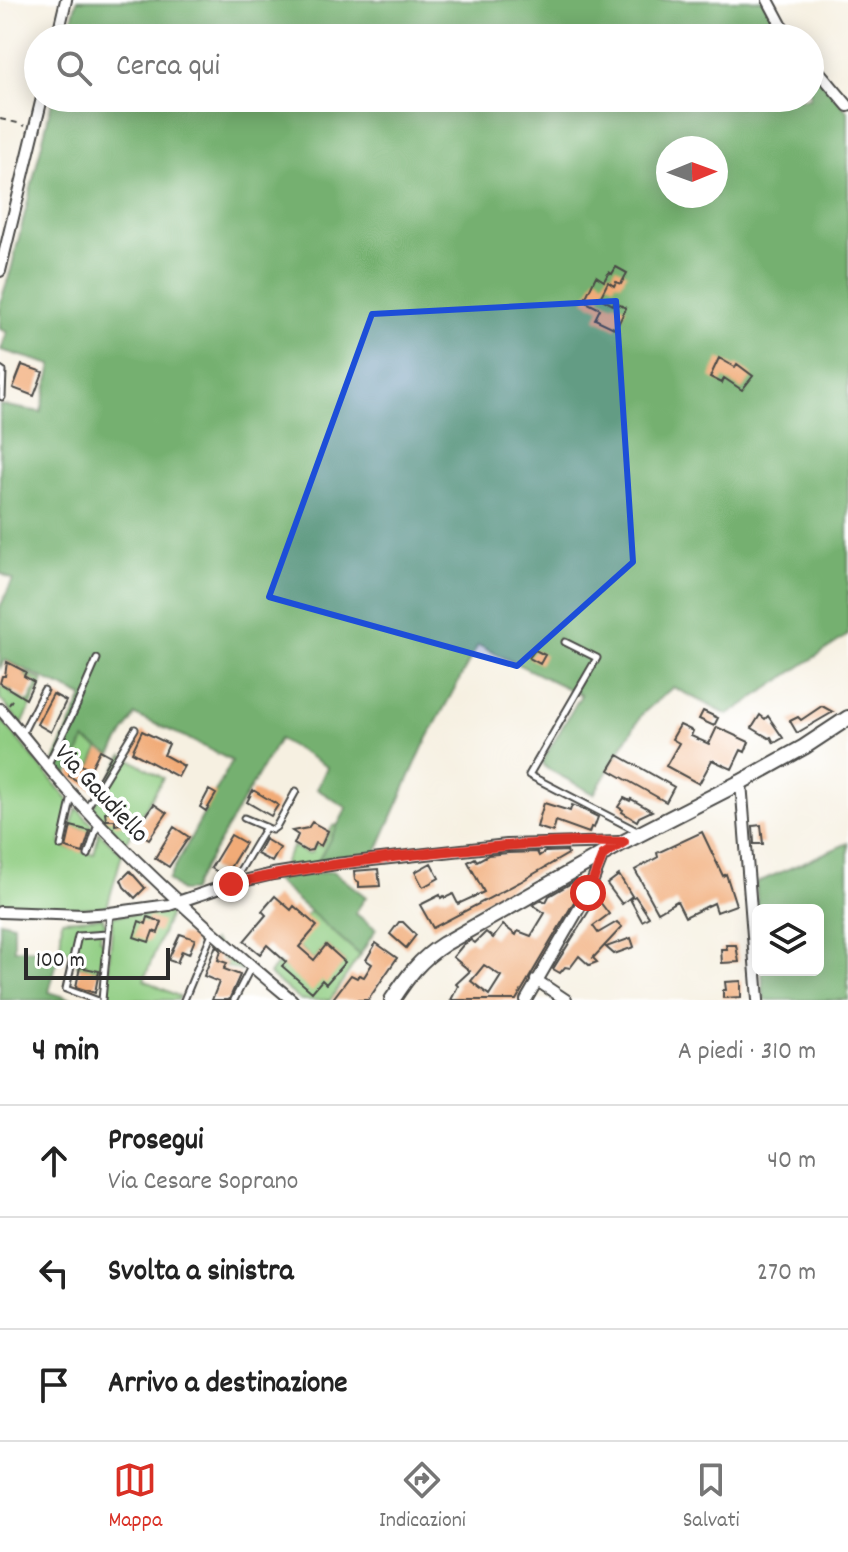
<!DOCTYPE html>
<html lang="it">
<meta charset="utf-8">
<style>
:root{--surface:#fff;--page:#f6f6f6;--text:#222;--muted:#767676;--line:#e0e0e0;--accent:#d93025}
body{margin:0;font-family:Dekko,sans-serif;background:var(--page);color:var(--text)}
.controls{position:absolute;right:24px;bottom:24px;display:grid;overflow:hidden;border-radius:12px;box-shadow:0 4px 20px #0003}
.controls button{width:72px;height:72px;display:grid;place-items:center;padding:0;border:0;border-bottom:2px solid var(--line);background:var(--surface);color:var(--text);font:40px sans-serif}
.compass{position:absolute;left:656px;top:136px;width:72px;height:72px;border-radius:50%;background:var(--surface);box-shadow:0 4px 20px #0003;rotate:89deg}
.scale{position:absolute;left:24px;bottom:20px;width:146px;box-sizing:border-box;padding-left:8px;border:4px solid #2b2b2b;border-top:0;font-size:22px;line-height:28px;white-space:nowrap;color:#2b2b2b;-webkit-text-stroke:6px #fff;paint-order:stroke}
.stop{position:absolute;width:24px;height:24px;margin:-18px;border:6px solid #d93025;border-radius:50%;background:#fff}
.stop.end{background:#d93025;border-color:#fff;box-shadow:0 2px 8px #0008}
.list{margin:0;padding:0;list-style:none}
h2{display:flex;justify-content:space-between;align-items:center;height:104px;margin:0;padding:0 32px;font-size:34px}
h2 small{font-size:26px;font-weight:400;color:var(--muted)}
.list li{display:grid;grid-template-columns:52px 1fr auto;gap:24px;align-items:center;box-sizing:border-box;height:112px;padding:0 32px;border-top:2px solid var(--line)}
.list b{display:block;font-size:30px;white-space:nowrap}
.list p{margin:0;font-size:26px;white-space:nowrap;color:var(--muted)}
.list em{font-size:26px;font-style:normal;color:var(--muted)}
.icon{flex:none;width:44px;height:44px;fill:none;stroke:currentColor;stroke-width:2;stroke-linecap:round;stroke-linejoin:round}
.map{position:relative;flex:none;width:848px;height:1000px;overflow:hidden}
.search{position:absolute;background:var(--surface);box-shadow:0 4px 20px #0003;left:24px;right:24px;top:24px;height:88px;display:flex;align-items:center;gap:20px;box-sizing:border-box;padding:0 28px;border-radius:44px;color:var(--muted);font-size:30px}
.sheet{height:440px;background:var(--surface)}
nav{display:flex;justify-content:space-around;align-items:center;box-sizing:border-box;height:112px;border-top:2px solid var(--line);background:var(--surface);font-size:22px;color:var(--muted)}
nav a{display:grid;justify-items:center;gap:4px}
nav .on{color:var(--accent)}
.map>svg:first-child{display:block}
</style>
<div class="map">
<svg width="848" height="1000" viewBox="0 0 848 1000">
<rect width="100%" height="100%" fill="#fff"/>
<filter id="ink" filterUnits="userSpaceOnUse"><feTurbulence type="fractalNoise" baseFrequency=".0125" numOctaves="2"/><feDisplacementMap in="SourceGraphic" scale="16" xChannelSelector="R" yChannelSelector="G"/><feConvolveMatrix kernelMatrix="1 2 1 2 8 2 1 2 1" color-interpolation-filters="sRGB"/></filter>
<filter id="wash" filterUnits="userSpaceOnUse"><feTurbulence type="fractalNoise" baseFrequency=".006" numOctaves="4" result="noise"/><feDisplacementMap in="SourceGraphic" scale="32" xChannelSelector="R" yChannelSelector="G"/><feGaussianBlur stdDeviation="1.8" result="paint"/><feColorMatrix in="noise" values="0 0 0 0 0 0 0 0 0 0 0 0 0 0 0 0 0 1.4 0 .05"/><feComposite in="paint" operator="in"/></filter>
<g filter="url(#wash)">
<rect width="100%" height="100%" fill="#f6f0e1"/>
<path fill="#90cd82" stroke="#5e7c56" stroke-width="2" d="M26 673 43 681 22 725 0 699V686L12 691 11 694 29 703 38 684 25 676Z
M0 718 70 802 60 843 66 845V848L94 854 99 832 122 854 107 907 24 909 0 906Z
M85 739 99 749 90 769 75 761Z
M123 755 163 778 124 845 91 811Z
M77 808 94 826 92 832 71 826Z
M338 825 317 863 287 868 284 863 293 846 306 853H311L315 844 321 846 333 826Z
M171 911 144 980 180 997 178 1000H106L113 916Z
M310 911 360 955 330 1000H300L269 974 277 964 315 981 345 962 326 945 314 960 299 947 305 916Z
M103 917 104 922 107 923 106 925 102 926 100 939 103 941 100 971 77 966 79 951 60 950 62 920Z
M213 941 244 966 241 971 226 966 228 961 222 959 223 956 210 952Z"/>
<path fill="#74b070" stroke="#506e4e" stroke-width="2" fill-rule="evenodd" d="M77 0H765L789 38H67Z
M810 66 848 112V635L728 715 673 687 642 714 594 794 546 768 542 762 581 695 478 645 423 747 375 855 317 863 347 808 317 789 327 767 279 739 195 883 192 891H180L168 880 232 761 185 737 135 715 111 755 85 740 66 776 54 761 83 697 5 660 0 668V607L13 580 0 573V405L41 412 52 365 1 350 7 332 0 329V303L11 270 53 98H810ZM668 148H716V196H668Z
M848 843V1000H764L762 970H818V910H758V914L756 883Z
M333 871 366 897 355 913 376 929 360 955 274 880Z
M0 921 14 924V949L60 950 49 992 75 1000H0Z"/>
<g id="blocks">
<path fill="#f1ab77" fill-rule="evenodd" d="M616 267 627 273 621 284 616 282 614 286 608 282 600 298 613 305 614 302 626 308 616 329 595 319 600 309 584 301 596 276 604 281 609 272 612 274Z
M719 358 735 367 737 364 753 376 742 390 724 378 722 383 710 377Z
M22 365 43 372 34 396 13 388Z
M535 650 545 655 540 664 529 658Z
M7 662 26 672 24 676 34 682 26 699 0 683 2 676H5Z
M53 694 66 701 51 732 37 724Z
M822 706 833 712 797 733 790 721 798 717 801 720Z
M703 711 718 718 714 726 699 719Z
M760 715 765 719 768 716 783 738 774 743 771 737 769 738 752 728Z
M680 725 693 731 691 736 709 744 717 727 749 742 745 752 741 750 732 769 712 760 699 784 666 766 679 743 672 739Z
M142 731 169 744 164 755 184 766 178 777 132 752Z
M100 750 111 756 92 789 69 776 76 762 90 770Z
M618 755 674 787 666 802 609 770Z
M209 790 216 794 206 811 200 807Z
M253 790 278 805 271 816 247 802Z
M624 798 630 801 631 799 652 811 639 817 637 821 622 812 623 810 618 807Z
M114 800 130 810 133 822 115 825V820H106L105 812 111 811 109 801Z
M544 803 570 811 572 805 580 808 598 817 594 828 591 827 589 833 556 821 553 832 537 827Z
M154 804 167 813 149 839 136 831Z
M312 822 328 831 321 846 315 843 312 850 306 851 294 844 298 835 292 831 308 828Z
M761 825 763 844H754L753 826Z
M71 826 90 831 83 853 66 848Z
M174 827 189 837 169 867 155 858Z
M702 832 723 876 726 874 736 905 717 912 714 903 685 917 677 901 658 912 635 870 658 857 657 853Z
M231 835 245 843 225 876 211 868Z
M265 839 280 848 272 862 257 854Z
M567 851 568 854 520 882 433 928 420 905 440 895 441 898 444 896 445 898 453 894 458 904 484 892 468 862 475 858 477 861 488 855 508 853 537 852 539 856 545 852Z
M431 863 439 878 423 887 415 872Z
M378 869 380 886 359 887V882L355 880 354 871Z
M130 871 145 888 135 898 124 887 121 880Z
M619 875 632 896 622 904 607 884Z
M577 880 583 884 581 890 516 1000H451L458 986 456 984 470 971 453 957 463 945 471 940 475 943 486 932 493 938 503 925 516 935 518 931 531 936 545 913 533 905 542 900 546 902 549 896ZM484 965 501 976 489 995 471 981Z
M275 896 291 910 294 906 317 926 299 947 314 960 326 945 345 962 326 984 322 980 312 992 282 966 286 962 267 945 260 954 244 941 266 915 262 911Z
M635 896 649 917 642 921 630 899Z
M597 898 609 914 593 926 598 933 617 922 622 927 593 958 597 962 589 965 579 956 570 968 565 967 560 973 553 969Z
M148 917 162 922 158 933 153 931 149 942 134 937 139 921 146 924Z
M399 922H403L416 935 406 948 390 934Z
M180 934 195 939 189 954 182 951 177 963 168 960Z
M631 938 634 947 614 954 606 947Z
M376 943 397 958 368 1000H332L351 975 357 978 359 975 364 977 372 964 366 960Z
M216 945 221 950 218 960 227 963 224 969 240 975 229 1000H212L219 982 204 976Z
M726 945H736L739 962 722 963 721 949H727Z
M80 967 99 971 95 993 76 987Z
M741 981V997L723 998V990H726L725 982Z"/>
</g>
</g>
<g filter="url(#ink)">
<use href="#blocks" fill-opacity="0" stroke="#494946" stroke-width="2"/>
<g fill="none" stroke-linecap="round" stroke-linejoin="round">
<defs>
<path id="service" d="M0 369 3 371 2 397
M565 642 597 658 529 775 637 831
M23 732 44 690
M47 766 76 707 97 659
M86 809 135 729
M244 818 272 830 276 827 296 791
M61 846 72 796
M88 855 98 824
M232 884 266 827
M96 1000 66 989 78 936 108 934
M102 1000 110 914
M184 1000 212 933
M234 1000 251 967"/>
<path id="minor" d="M768 0 784 30 791 38
M57 38 66 0
M810 61 848 106
M0 271 42 98
M0 709C26 738 49 770 76 799 142 871 216 937 292 1000
M741 782 758 1000
M0 912 83 915 110 913 169 905 231 884 273 874 336 864 507 845 622 842
M536 980 566 1000
M526 1000 588 893 603 855"/>
<path id="secondary" d="M392 1000C408 976 419 960 444 944L624 842 741 782 804 747 848 718"/>
</defs>
<use href="#service" stroke="#494946" stroke-width="9"/>
<use href="#minor" stroke="#494946" stroke-width="14"/>
<use href="#secondary" stroke="#494946" stroke-width="18"/>
<path stroke="#494946" stroke-width="2" stroke-dasharray="6 6" stroke-linecap="butt" d="M0 119 18 123 25 126
M9 705 14 696"/>
<use href="#service" stroke="#fff" stroke-width="5"/>
<use href="#minor" stroke="#fff" stroke-width="10"/>
<use href="#secondary" stroke="#fff" stroke-width="14"/>
</g>
</g>
<g fill="none" stroke-linecap="round" stroke-linejoin="round" filter="url(#ink)">
<path stroke="#d93025" stroke-width="10" d="M231 884C294 869 357 861 420 854 488 847 556 840 624 842L603 855 588 893"/>
</g>
<path fill="#1d4ed8" fill-opacity="0.2" stroke="#1d4ed8" stroke-width="6" stroke-linejoin="round" d="M616 301 633 562 517 666 269 597 372 314Z"/>
<g text-anchor="middle" stroke-width="8" stroke-linejoin="round" paint-order="stroke">
<g font-size="26" fill="#2b2b2b" stroke="#fff">
<text transform="translate(103 792) rotate(47)" y="9">Via Gaudiello</text>
</g>
</g>
</svg>
<div class="controls">
<button><svg class="icon" aria-label="layers" viewBox="0 0 24 24"><path d="M12 4l9 5-9 5-9-5zM3 14l9 5 9-5"/></svg></button>
</div>
<svg class="compass" viewBox="-18 -18 36 36"><path d="M0-13l5 13h-10z" fill="#e53935"/><path d="M0 13l5-13h-10z" fill="#767676"/></svg>
<div class="scale">100 m</div>
<div class="stop" style="left:588px;top:893px"></div>
<div class="stop end" style="left:231px;top:884px"></div>
<div class="search"><svg class="icon" aria-label="search" viewBox="0 0 24 24"><circle cx="10" cy="10" r="6"/><path d="M15 15l6 6"/></svg>Cerca qui</div>
</div>
<section class="sheet">
<h2>4 min<small>A piedi · 310 m</small></h2>
<ul class="list">
<li><svg class="icon" aria-label="ahead" viewBox="0 0 24 24"><path d="M12 20V5M6 11l6-6 6 6"/></svg><div><b>Prosegui</b><p>Via Cesare Soprano</p></div><em>40 m</em></li>
<li><svg class="icon" aria-label="left" viewBox="0 0 24 24"><path d="M17 20v-9H6M10 6l-5 5 5 5"/></svg><div><b>Svolta a sinistra</b></div><em>270 m</em></li>
<li><svg class="icon" aria-label="arrive" viewBox="0 0 24 24"><path d="M6 21V4h12l-3 4 3 4H6"/></svg><div><b>Arrivo a destinazione</b></div></li>
</ul>
</section>
<nav>
<a class="on"><svg class="icon" aria-label="map" viewBox="0 0 24 24"><path d="M3 6l6-2 6 2 6-2v14l-6 2-6-2-6 2zM9 4v14M15 6v14"/></svg>Mappa</a>
<a><svg class="icon" aria-label="directions" viewBox="0 0 24 24"><path d="M12 3l9 9-9 9-9-9zM9 14v-3h6M13 9l2 2-2 2"/></svg>Indicazioni</a>
<a><svg class="icon" aria-label="saved" viewBox="0 0 24 24"><path d="M7 4h10v16l-5-4-5 4z"/></svg>Salvati</a>
</nav>
